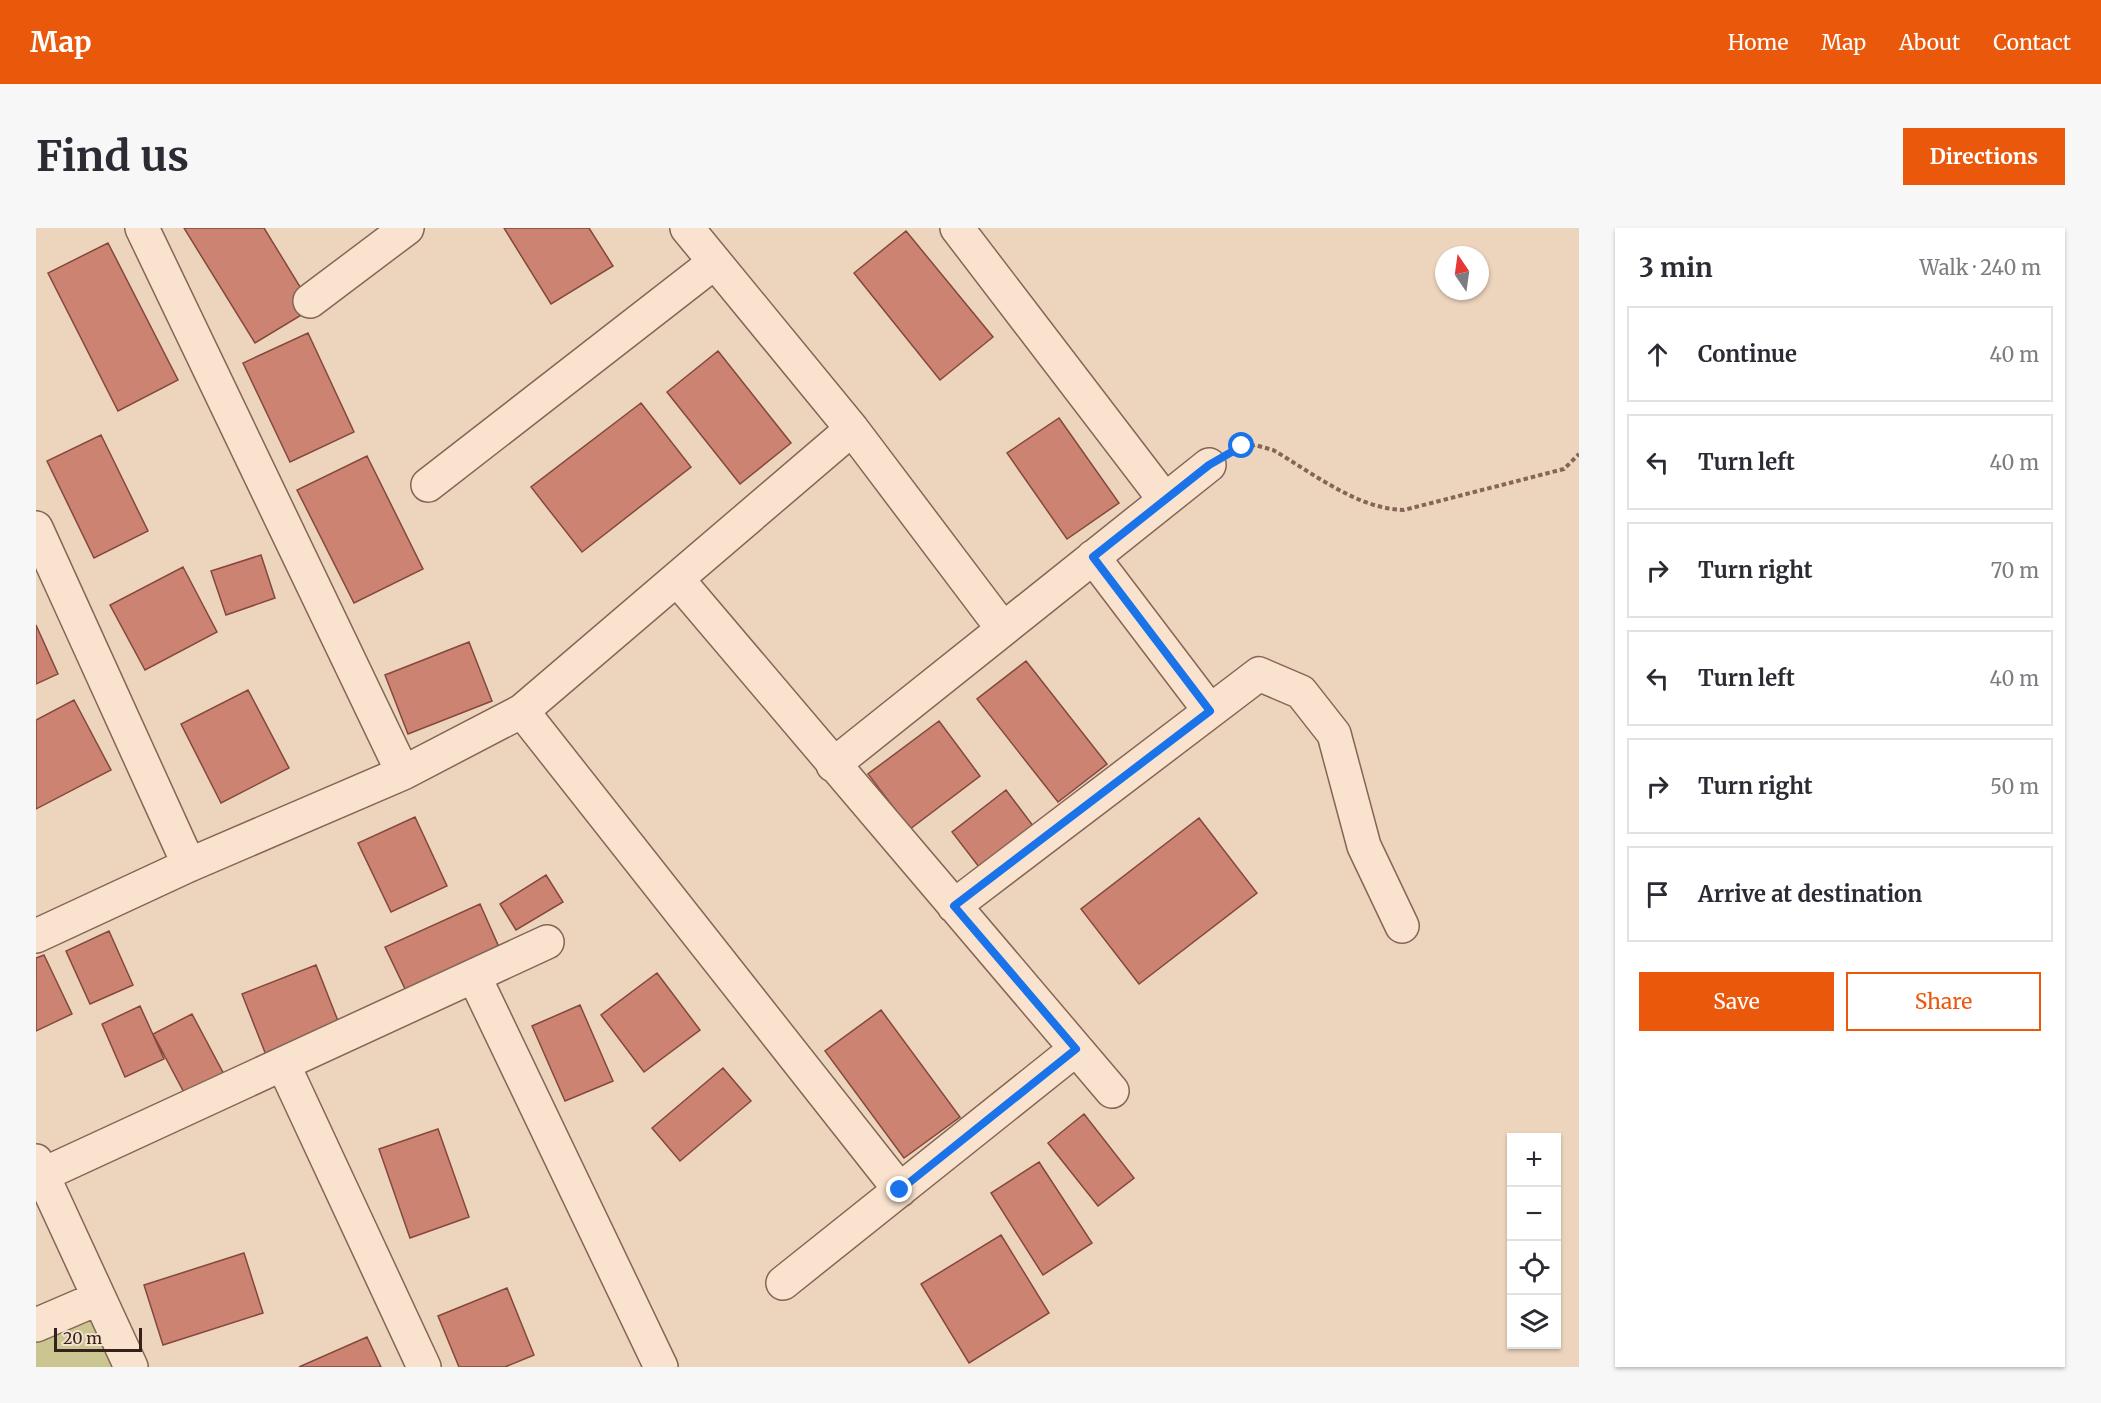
<!DOCTYPE html>
<meta charset="utf-8">
<style>
:root{--surface:#fff;--page:#f7f7f7;--text:#2b2b33;--muted:#7c7c81;--line:#e1e1e2;--accent:#ea580c}
body{margin:0;font-family:Merriweather,serif;background:var(--page);color:var(--text)}
.controls{position:absolute;right:18px;bottom:18px;display:grid;overflow:hidden;border-radius:0px;box-shadow:0 2px 4px #0004}
.controls button{width:54px;height:54px;display:grid;place-items:center;padding:0;border:0;border-bottom:2px solid var(--line);background:var(--surface);color:var(--text);font:30px sans-serif}
.compass{position:absolute;left:1399px;top:18px;width:54px;height:54px;border-radius:50%;background:var(--surface);box-shadow:0 2px 4px #0004;rotate:347deg}
.scale{position:absolute;left:18px;bottom:15px;width:88px;box-sizing:border-box;padding-left:6px;border:3px solid #34211b;border-top:0;font-size:16px;line-height:21px;white-space:nowrap;color:#34211b;-webkit-text-stroke:4px #f5e0cc;paint-order:stroke}
.stop{position:absolute;width:18px;height:18px;margin:-14px;border:4px solid #1a73e8;border-radius:50%;background:#fff}
.stop.end{background:#1a73e8;border-color:#fff;box-shadow:0 2px 6px #0008}
.list{margin:0;padding:0;list-style:none}
h2{display:flex;justify-content:space-between;align-items:center;height:78px;margin:0;padding:0 24px;font-size:26px}
h2 small{font-size:20px;font-weight:400;color:var(--muted)}
.list li{display:grid;grid-template-columns:39px 1fr auto;gap:18px;align-items:center;box-sizing:border-box;height:96px;margin:0 12px 12px;padding:0 12px;border:2px solid var(--line);border-radius:0px}
.list b{display:block;font-size:22px;white-space:nowrap}
.list em{font-size:20px;font-style:normal;color:var(--muted)}
.actions{display:flex;gap:12px;padding:18px 24px}
.actions a{flex:1;padding:14px 0;border:2px solid var(--accent);border-radius:0px;text-align:center;font-size:21px;color:var(--accent)}
.actions .main{background:var(--accent);color:#fff}
.icon{flex:none;width:33px;height:33px;fill:none;stroke:currentColor;stroke-width:2;stroke-linecap:round;stroke-linejoin:round}
.map{position:relative;flex:none;width:1543px;height:1139px;overflow:hidden;border-radius:0px}
header{display:flex;align-items:center;gap:36px;box-sizing:border-box;height:84px;padding:0 30px;background:var(--accent);color:#fff}
header strong{font-size:28px}
nav{display:flex;gap:33px;margin-inline-start:auto;font-size:21px}
.intro{display:flex;align-items:center;justify-content:space-between;box-sizing:border-box;height:144px;padding:0 36px}
h1{margin:0;font-size:42px}
.button{padding:15px 27px;border-radius:0px;background:var(--accent);color:#fff;font-size:21px;font-weight:700}
main{display:flex;gap:36px;padding:0 36px}
aside{flex:1;background:var(--surface);border-radius:0px;box-shadow:0 2px 4px #0004}
.map>svg:first-child{display:block}
</style>
<header>
<strong>Map</strong>
<nav><a>Home</a><a>Map</a><a>About</a><a>Contact</a></nav>
</header>
<div class="intro"><h1>Find us</h1><a class="button">Directions</a></div>
<main>
<div class="map">
<svg width="1543" height="1139" viewBox="0 0 1543 1139">
<rect width="100%" height="100%" fill="#edd4bd"/>
<path fill="#cbc591" d="M54 1087 78 1139H0V1112Z"/>
<path fill="#cc8372" stroke="#84483c" stroke-width="1.5" d="M148 0H228L277 80 219 115Z
M468 0H553L577 38 515 76Z
M870 3 957 109 904 152 818 45Z
M72 15 142 152 82 183 12 45Z
M272 105 318 204 254 234 207 135Z
M682 123 755 215 704 256 631 164Z
M605 175 655 239 546 324 495 259Z
M1023 190 1083 275 1031 311 971 225Z
M65 207 112 303 58 330 11 233Z
M331 228 387 341 318 375 261 262Z
M225 327 239 370 190 387 175 343Z
M147 339 181 404 109 442 74 377Z
M0 397 22 446 0 456Z
M433 414 456 473 372 506 349 447Z
M990 433 1071 536 1022 574 941 471Z
M212 462 253 540 185 575 145 496Z
M38 472 75 542 0 581V492Z
M903 493 944 548 874 601 832 546Z
M970 562 1004 607 950 648 916 604Z
M379 589 411 658 355 684 322 615Z
M1163 590 1221 665 1103 756 1045 681Z
M510 647 527 674 480 702 464 676Z
M444 676 466 726 373 769 349 719Z
M73 703 97 757 54 776 30 723Z
M8 727 36 786 0 803V730Z
M280 737 304 798 230 827 206 766Z
M621 745 664 802 608 844 565 787Z
M544 777 577 853 529 873 496 798Z
M104 778 128 831 89 849 66 796Z
M845 782 924 889 868 930 789 823Z
M156 786 191 852 152 872 117 806Z
M687 840 715 873 644 933 616 900Z
M1048 886 1098 950 1062 978 1012 915Z
M402 901 433 989 374 1010 343 921Z
M1003 934 1056 1015 1007 1047 955 965Z
M965 1007 1013 1085 933 1135 885 1056Z
M208 1025 227 1085 127 1117 108 1057Z
M471 1060 498 1127 469 1139H423L402 1088Z
M331 1109 345 1139H263Z"/>
<g fill="none" stroke-linecap="round" stroke-linejoin="round">
<defs>
<path id="minor" d="M106 0 367 545
M651 0 816 201 967 401
M921 0 1129 272
M274 73 371 0
M392 257 679 34
M0 300 153 637
M1057 329 1174 483
M641 351 1076 863
M486 483 864 962
M797 537 1173 237
M918 678 1223 446 1265 464 1298 506 1328 618 1366 698
M0 708 153 637 367 545 486 483 816 201
M438 748 625 1139
M247 836 388 1139
M0 933 95 1139
M6 947 511 714
M747 1055 1040 821
M0 1097 63 1070"/>
</defs>
<use href="#minor" stroke="#856556" stroke-width="36"/>
<path stroke="#856556" stroke-width="4" stroke-dasharray="4.5 3" stroke-linecap="butt" d="M1200 222 1219 217 1237 222C1277 245 1321 281 1368 282L1528 241 1543 226"/>
<use href="#minor" stroke="#f9e3cf" stroke-width="33"/>
</g>
<g fill="none" stroke-linecap="round" stroke-linejoin="round">
<path stroke="#1a73e8" stroke-width="8" d="M864 962 1040 821 918 678 1174 483 1057 329 1173 237 1206 218"/>
</g>
</svg>
<div class="controls">
<button>+</button>
<button>−</button>
<button><svg class="icon" aria-label="locate" viewBox="0 0 24 24"><circle cx="12" cy="12" r="6"/><path d="M12 2v4M12 18v4M2 12h4M18 12h4"/></svg></button>
<button><svg class="icon" aria-label="layers" viewBox="0 0 24 24"><path d="M12 4l9 5-9 5-9-5zM3 14l9 5 9-5"/></svg></button>
</div>
<svg class="compass" viewBox="-18 -18 36 36"><path d="M0-13l5 13h-10z" fill="#e53935"/><path d="M0 13l5-13h-10z" fill="#7c7c81"/></svg>
<div class="scale">20 m</div>
<div class="stop" style="left:1206px;top:218px"></div>
<div class="stop end" style="left:864px;top:962px"></div>
</div>
<aside>
<h2>3 min<small>Walk · 240 m</small></h2>
<ul class="list">
<li><svg class="icon" aria-label="ahead" viewBox="0 0 24 24"><path d="M12 20V5M6 11l6-6 6 6"/></svg><div><b>Continue</b></div><em>40 m</em></li>
<li><svg class="icon" aria-label="left" viewBox="0 0 24 24"><path d="M17 20v-9H6M10 6l-5 5 5 5"/></svg><div><b>Turn left</b></div><em>40 m</em></li>
<li><svg class="icon" aria-label="right" viewBox="0 0 24 24"><path d="M7 20v-9h11M14 6l5 5-5 5"/></svg><div><b>Turn right</b></div><em>70 m</em></li>
<li><svg class="icon" aria-label="left" viewBox="0 0 24 24"><path d="M17 20v-9H6M10 6l-5 5 5 5"/></svg><div><b>Turn left</b></div><em>40 m</em></li>
<li><svg class="icon" aria-label="right" viewBox="0 0 24 24"><path d="M7 20v-9h11M14 6l5 5-5 5"/></svg><div><b>Turn right</b></div><em>50 m</em></li>
<li><svg class="icon" aria-label="arrive" viewBox="0 0 24 24"><path d="M6 21V4h12l-3 4 3 4H6"/></svg><div><b>Arrive at destination</b></div></li>
</ul>
<div class="actions"><a class="main">Save</a><a>Share</a></div>
</aside>
</main>
